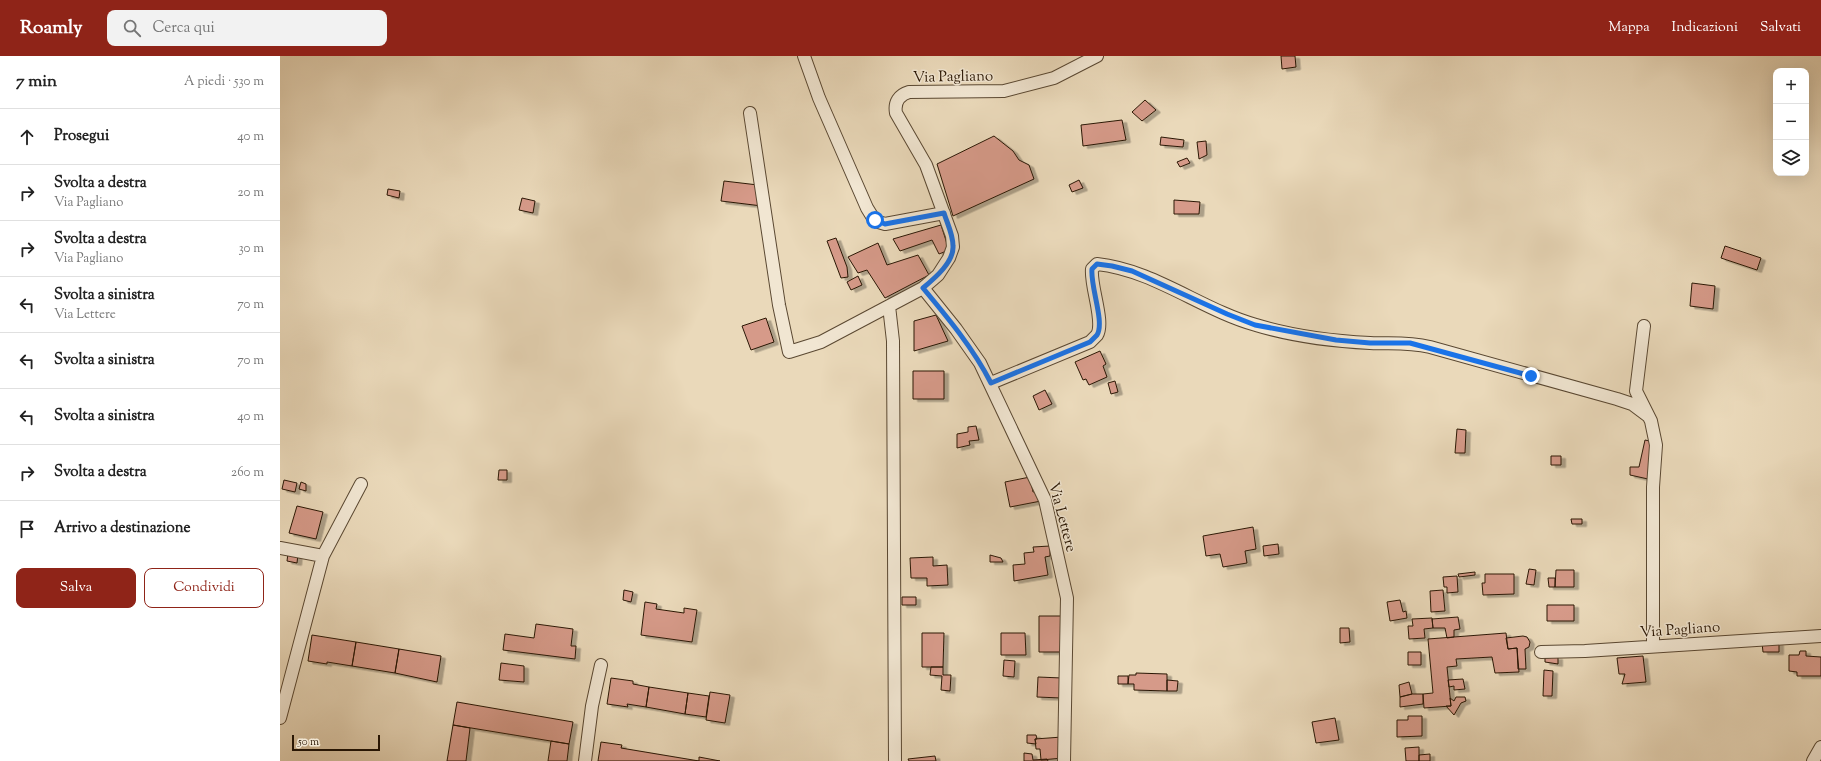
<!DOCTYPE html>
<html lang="it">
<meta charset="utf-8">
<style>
:root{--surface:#fff;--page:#f2f2f2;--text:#222;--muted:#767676;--line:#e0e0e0;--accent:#8f2418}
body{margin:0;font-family:"Sorts Mill Goudy",serif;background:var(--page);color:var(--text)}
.controls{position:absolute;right:12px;top:12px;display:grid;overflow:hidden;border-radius:8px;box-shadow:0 4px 16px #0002}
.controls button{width:36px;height:36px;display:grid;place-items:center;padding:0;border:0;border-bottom:1px solid var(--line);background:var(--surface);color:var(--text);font:20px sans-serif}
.scale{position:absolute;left:12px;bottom:10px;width:88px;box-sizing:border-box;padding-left:4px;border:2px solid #2a1704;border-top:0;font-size:11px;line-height:14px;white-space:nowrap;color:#2a1704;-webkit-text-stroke:3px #f1e6d2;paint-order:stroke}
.stop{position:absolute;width:12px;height:12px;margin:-9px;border:3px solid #1a73e8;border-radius:50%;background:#fff}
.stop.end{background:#1a73e8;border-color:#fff;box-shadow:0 1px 4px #0008}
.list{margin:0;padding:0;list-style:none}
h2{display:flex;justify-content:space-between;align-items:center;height:52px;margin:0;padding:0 16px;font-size:17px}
h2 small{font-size:13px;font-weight:400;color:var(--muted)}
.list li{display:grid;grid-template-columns:26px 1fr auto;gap:12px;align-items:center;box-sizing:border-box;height:56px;padding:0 16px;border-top:1px solid var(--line)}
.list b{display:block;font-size:15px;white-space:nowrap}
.list p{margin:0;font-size:13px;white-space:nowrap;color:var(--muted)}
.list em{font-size:13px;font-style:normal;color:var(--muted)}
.actions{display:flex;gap:8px;padding:12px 16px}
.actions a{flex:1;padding:9px 0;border:1px solid var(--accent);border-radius:8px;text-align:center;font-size:14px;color:var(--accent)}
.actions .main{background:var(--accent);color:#fff}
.icon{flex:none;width:22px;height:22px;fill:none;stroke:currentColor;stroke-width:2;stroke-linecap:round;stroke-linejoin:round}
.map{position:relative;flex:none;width:1541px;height:705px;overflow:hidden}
header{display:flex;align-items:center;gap:24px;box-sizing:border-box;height:56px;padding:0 20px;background:var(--accent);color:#fff}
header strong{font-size:19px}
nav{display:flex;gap:22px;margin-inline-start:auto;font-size:14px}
.search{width:280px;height:36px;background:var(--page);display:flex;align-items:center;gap:10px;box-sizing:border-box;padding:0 14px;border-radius:8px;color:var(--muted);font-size:15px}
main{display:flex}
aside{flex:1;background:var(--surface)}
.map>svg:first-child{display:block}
</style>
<header>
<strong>Roamly</strong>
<div class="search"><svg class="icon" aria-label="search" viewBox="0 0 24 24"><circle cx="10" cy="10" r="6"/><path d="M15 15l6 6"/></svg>Cerca qui</div>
<nav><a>Mappa</a><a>Indicazioni</a><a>Salvati</a></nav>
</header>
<main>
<aside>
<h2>7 min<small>A piedi · 530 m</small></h2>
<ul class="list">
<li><svg class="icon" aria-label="ahead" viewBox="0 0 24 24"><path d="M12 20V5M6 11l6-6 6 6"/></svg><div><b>Prosegui</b></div><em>40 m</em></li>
<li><svg class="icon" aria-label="right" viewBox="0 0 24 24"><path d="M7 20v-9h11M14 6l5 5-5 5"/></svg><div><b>Svolta a destra</b><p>Via Pagliano</p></div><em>20 m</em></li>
<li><svg class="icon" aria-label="right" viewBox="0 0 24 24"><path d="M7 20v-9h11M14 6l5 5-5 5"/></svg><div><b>Svolta a destra</b><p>Via Pagliano</p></div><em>30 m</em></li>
<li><svg class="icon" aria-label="left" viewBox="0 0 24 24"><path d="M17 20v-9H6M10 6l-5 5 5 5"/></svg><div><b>Svolta a sinistra</b><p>Via Lettere</p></div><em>70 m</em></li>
<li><svg class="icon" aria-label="left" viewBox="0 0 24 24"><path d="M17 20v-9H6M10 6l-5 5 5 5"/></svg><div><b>Svolta a sinistra</b></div><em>70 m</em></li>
<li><svg class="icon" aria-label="left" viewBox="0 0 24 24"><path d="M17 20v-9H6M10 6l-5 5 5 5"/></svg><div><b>Svolta a sinistra</b></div><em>40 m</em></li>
<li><svg class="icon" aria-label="right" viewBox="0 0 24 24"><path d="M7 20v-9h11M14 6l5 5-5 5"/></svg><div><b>Svolta a destra</b></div><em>260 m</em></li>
<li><svg class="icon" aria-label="arrive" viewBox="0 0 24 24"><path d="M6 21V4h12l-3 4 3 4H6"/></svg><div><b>Arrivo a destinazione</b></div></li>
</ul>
<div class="actions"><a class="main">Salva</a><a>Condividi</a></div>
</aside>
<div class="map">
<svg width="1541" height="705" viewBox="0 0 1541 705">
<defs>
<filter id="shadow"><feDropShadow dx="4.5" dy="2.5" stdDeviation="0" flood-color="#0004"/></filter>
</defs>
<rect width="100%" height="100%" fill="#ead9ba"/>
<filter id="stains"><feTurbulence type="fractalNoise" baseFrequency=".005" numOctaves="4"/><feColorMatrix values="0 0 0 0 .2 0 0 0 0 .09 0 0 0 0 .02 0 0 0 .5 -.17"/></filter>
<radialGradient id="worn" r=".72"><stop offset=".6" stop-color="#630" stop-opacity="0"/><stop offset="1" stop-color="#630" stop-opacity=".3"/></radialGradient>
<path fill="#d69a89" stroke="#2a1704" filter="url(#shadow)" d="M1001 0H1015L1016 11 1002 13Z
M865 44 876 54 862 65 852 56Z
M842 64 846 84 803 90 801 69Z
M714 80 733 95 739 104 749 109 754 123 673 160 657 108Z
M881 81 904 84 903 91 880 89Z
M926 85 927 99 919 103 917 86Z
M907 102 910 107 900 111 897 106Z
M799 124 803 132 792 136 789 129Z
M444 125 478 129 482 150 441 145Z
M108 133 120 135 119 142 107 139Z
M242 142 255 145 253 157 239 154Z
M894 144 920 146 919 158H894Z
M661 169 669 194 659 198 652 184 620 195 613 183Z
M556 182 567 211 568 221 561 222 547 185Z
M598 187 607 209 638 199 649 219 605 242 587 214 578 217 568 201Z
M1445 190 1481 202 1477 214 1441 202Z
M578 220 582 229 571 234 567 226Z
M1412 227 1435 230 1433 253 1410 250Z
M656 259 668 285 634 295V265Z
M486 262 494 286 471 294 462 270Z
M820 295 826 308 823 310 827 321 809 329 806 323 803 324 795 306Z
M633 315H664V343H633Z
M835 325 838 336 831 338 828 327Z
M765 334 772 348 759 354 753 340Z
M696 370 699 384 689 385 690 389 677 392V378L688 376V371Z
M1177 373 1186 374 1185 397H1175Z
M1365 384 1374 386 1368 423 1350 419V411H1359Z
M1271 400H1281V409H1271Z
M219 414H227V424H218Z
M750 421 753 436 759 435 761 445 730 451 725 426Z
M4 424 17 427 15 436 2 433Z
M21 426 26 428V435L19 433Z
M17 450 43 456 36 483 9 477Z
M1291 463H1302V468H1292Z
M973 471 976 493 965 495 967 507 943 511 940 498 926 500 923 480Z
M998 488 999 498 984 500 983 490Z
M770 490V500L765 501 768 519 734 525 733 509 745 508 744 497 754 496 753 491Z
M8 497 18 498 17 507 7 505Z
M710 499 721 502 723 506H710Z
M653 501V510L667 509 668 529 647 530V522H631L630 502Z
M1249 513 1256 514 1254 529 1246 528Z
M1276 514H1294V531H1275Z
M1195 516V519L1179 521 1178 518Z
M1205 518H1234V538L1203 539 1202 527H1205Z
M1177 520 1178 536 1167 537V531H1164L1163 521Z
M1268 522H1275V531H1269Z
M344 534 353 536 351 546 343 544Z
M1163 534 1165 555 1151 556 1150 535Z
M622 541H636V549H622Z
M1120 544 1123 556 1126 555 1127 562 1110 565 1107 546Z
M365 546 377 548 376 553 404 557V552L417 554 412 586 361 579Z
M1267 549H1294V565H1267Z
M759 560H781V596H759Z
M1178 561 1180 573 1174 574V581L1167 582 1165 572H1153L1152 563Z
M1152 562 1153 572 1144 573 1145 582 1129 583 1128 570H1133L1132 563Z
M256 568 293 573 291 590H296L295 603 223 594 225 578 254 582Z
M1060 572H1069L1070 586 1060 587Z
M642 577H664L663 611H642Z
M721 577H745L746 599H721Z
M1226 577 1228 593 1237 592 1239 616 1215 617 1212 601 1176 603 1177 610 1167 611 1171 650 1144 652 1143 638 1153 637 1148 583Z
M32 579 76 586 72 610 47 606V608L28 605Z
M1243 580 1247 581 1250 586 1249 591 1245 593 1246 613H1238L1237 592 1228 593 1226 582Z
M76 586 119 593 115 617 72 610Z
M1482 587H1499V596H1483Z
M119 593 161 600 157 626 115 617Z
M1520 595H1526V600L1541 601V620H1517V616L1509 615V599H1519Z
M1128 596H1141V609H1128Z
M1363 600 1366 626 1342 628 1345 618H1339L1337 602Z
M1278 601V608L1265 606V602Z
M724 604 735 605 734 621 723 620Z
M221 607 244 610V626L219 624Z
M651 611H663V619H671L670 635 661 634 662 620 650 619Z
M1264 614 1273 615 1272 640H1263Z
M856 617 887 618V635L854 634V628H848L849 619H856Z
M838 620H848V628H838Z
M758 621 782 622 781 642 757 641Z
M331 622 353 625V628L369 631 366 651 347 648 348 651 327 648Z
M1183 623 1185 633 1174 634V630L1169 631 1168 624Z
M887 624 898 625 897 635H887Z
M1129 626 1132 638 1120 641 1119 629Z
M369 631 408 637 405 658 366 651Z
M430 636 450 639 445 667 426 664Z
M408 637 429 640 426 661 405 658Z
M1132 638H1143V648L1120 651V641Z
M1176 641H1185L1186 645 1181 647 1174 659 1166 650H1171L1170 642 1174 645Z
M177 646 293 666 289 688 173 669Z
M1128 660H1142V680L1117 681V664H1128Z
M1055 662 1059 684 1036 687 1032 666Z
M173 669 190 672 186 705H167Z
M747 679H756L757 683H755L756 688 747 687Z
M782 681 783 702 761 704 760 693H756L755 683Z
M271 685 289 688 287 705H268Z
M321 686 342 689 341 692 419 705V701L440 705H318Z
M1139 691V705H1126L1125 692Z
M744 697 752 698 753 704 767 703 768 705H744Z
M1150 698V705H1139V699Z
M655 700 656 705H629L628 703Z"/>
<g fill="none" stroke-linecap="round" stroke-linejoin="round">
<defs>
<path id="street" d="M524 0 539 42 587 152 595 165 605 168 664 157
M470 57 499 249 509 296 541 286 643 232 658 219 669 202 673 191 672 180 646 109 616 57C614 46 619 39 629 36L724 35 774 22 817 0
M643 232 676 273 700 307 765 444 787 542 784 705
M609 250 613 285 615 705
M1364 270 1356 335 1371 365 1376 389 1373 431V590
M711 327 810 286C812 284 815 281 817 279 825 266 810 230 812 213L817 208C874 214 922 254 976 269 1012 280 1052 285 1090 287 1112 288 1128 286 1150 291L1337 343 1352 348 1368 360
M0 492 43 500
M1261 596 1305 595 1541 580
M0 662 43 500 81 428
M305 705 312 650 321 609
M1533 705 1541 691"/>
</defs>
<use href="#street" stroke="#5a4832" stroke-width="14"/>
<use href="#street" stroke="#f1e6d2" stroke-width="12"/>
</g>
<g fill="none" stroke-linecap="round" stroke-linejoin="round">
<path stroke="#1a73e8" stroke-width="5" d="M595 164 605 168 664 157C667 167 673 178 673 190 674 206 655 222 643 232 668 262 693 292 711 327L810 286C812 284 815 281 817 279 825 266 810 230 812 213L817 208 832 210 852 215 947 258 975 269 1056 284 1090 287H1130L1251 320"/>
</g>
<g text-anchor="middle" stroke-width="3" stroke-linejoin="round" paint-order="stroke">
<g font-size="15" fill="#2a1704" stroke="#f1e6d2">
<text transform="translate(673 20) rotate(-1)" y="5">Via Pagliano</text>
<text transform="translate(783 461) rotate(75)" y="5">Via Lettere</text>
<text transform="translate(1400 573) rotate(-4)" y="5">Via Pagliano</text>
</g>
</g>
<rect width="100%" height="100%" filter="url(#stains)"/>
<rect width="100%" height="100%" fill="url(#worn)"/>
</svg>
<div class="controls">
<button>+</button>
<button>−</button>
<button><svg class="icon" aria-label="layers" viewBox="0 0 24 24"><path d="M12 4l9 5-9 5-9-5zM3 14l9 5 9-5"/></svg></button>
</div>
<div class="scale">50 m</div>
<div class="stop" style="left:595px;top:164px"></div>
<div class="stop end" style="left:1251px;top:320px"></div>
</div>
</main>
